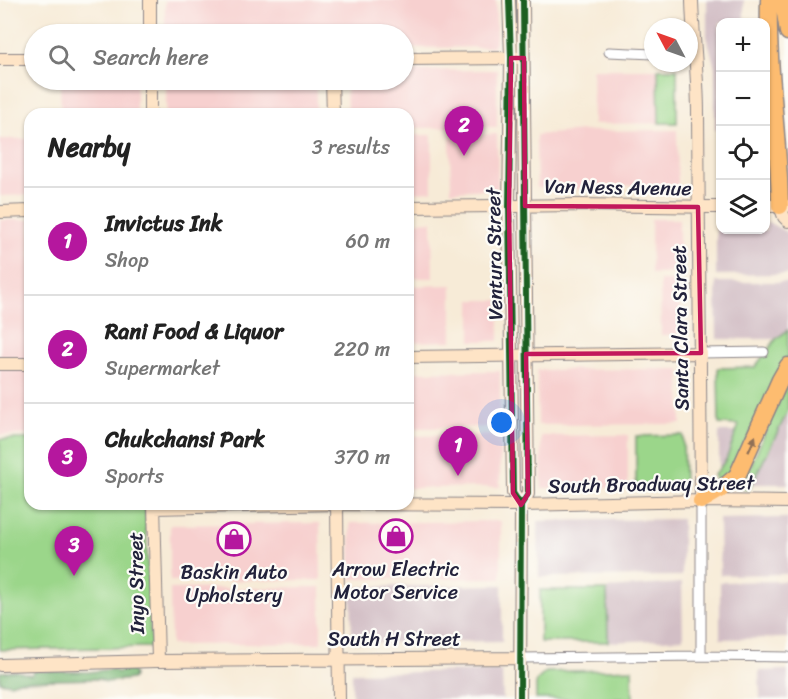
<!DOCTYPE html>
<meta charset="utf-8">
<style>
:root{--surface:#fff;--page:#f2f2f2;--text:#222;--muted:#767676;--line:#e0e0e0;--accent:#b5179e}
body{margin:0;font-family:Sriracha,sans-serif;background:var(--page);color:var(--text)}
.controls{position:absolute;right:18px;top:18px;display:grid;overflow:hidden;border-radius:12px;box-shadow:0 2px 4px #0004}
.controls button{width:54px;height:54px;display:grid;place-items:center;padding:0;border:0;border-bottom:2px solid var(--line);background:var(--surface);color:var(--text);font:30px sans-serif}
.compass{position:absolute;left:644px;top:18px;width:54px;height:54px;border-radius:50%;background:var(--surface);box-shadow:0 2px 4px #0004;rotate:311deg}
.you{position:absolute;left:502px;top:423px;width:21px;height:21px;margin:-15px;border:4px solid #fff;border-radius:50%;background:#1a73e8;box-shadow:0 0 0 9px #1a73e833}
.badge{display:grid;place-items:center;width:39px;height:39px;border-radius:50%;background:var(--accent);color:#fff;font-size:20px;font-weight:700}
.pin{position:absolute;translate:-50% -50px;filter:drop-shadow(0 2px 3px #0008)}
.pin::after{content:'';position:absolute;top:32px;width:21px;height:18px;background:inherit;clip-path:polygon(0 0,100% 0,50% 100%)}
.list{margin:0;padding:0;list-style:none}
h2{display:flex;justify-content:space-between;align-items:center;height:78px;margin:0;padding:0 24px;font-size:26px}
h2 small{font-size:20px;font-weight:400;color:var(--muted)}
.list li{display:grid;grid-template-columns:39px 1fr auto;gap:18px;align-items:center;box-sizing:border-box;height:108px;padding:0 24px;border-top:2px solid var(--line)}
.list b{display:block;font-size:22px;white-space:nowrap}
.list p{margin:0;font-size:20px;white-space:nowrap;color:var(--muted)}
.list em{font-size:20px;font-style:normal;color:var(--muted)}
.icon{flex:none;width:33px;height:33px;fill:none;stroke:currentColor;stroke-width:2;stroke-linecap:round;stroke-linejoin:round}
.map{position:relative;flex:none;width:788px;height:699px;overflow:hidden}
.search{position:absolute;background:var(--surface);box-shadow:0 2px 4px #0004;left:24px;top:24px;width:390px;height:66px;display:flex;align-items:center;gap:15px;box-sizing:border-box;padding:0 21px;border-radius:33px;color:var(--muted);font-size:22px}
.panel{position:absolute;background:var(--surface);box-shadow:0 2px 4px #0004;left:24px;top:108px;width:390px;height:402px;border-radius:18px}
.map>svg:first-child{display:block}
</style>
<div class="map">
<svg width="788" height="699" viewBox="0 0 788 699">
<rect width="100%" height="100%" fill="#fdfcf7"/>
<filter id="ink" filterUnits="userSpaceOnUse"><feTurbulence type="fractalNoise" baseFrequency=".0167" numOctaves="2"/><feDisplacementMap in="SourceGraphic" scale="12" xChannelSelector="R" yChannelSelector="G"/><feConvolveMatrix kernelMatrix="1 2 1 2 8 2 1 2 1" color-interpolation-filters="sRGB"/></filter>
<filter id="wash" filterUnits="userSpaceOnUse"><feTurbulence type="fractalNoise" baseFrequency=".008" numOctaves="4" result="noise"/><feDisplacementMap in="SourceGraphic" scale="24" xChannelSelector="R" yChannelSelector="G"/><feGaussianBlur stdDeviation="1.35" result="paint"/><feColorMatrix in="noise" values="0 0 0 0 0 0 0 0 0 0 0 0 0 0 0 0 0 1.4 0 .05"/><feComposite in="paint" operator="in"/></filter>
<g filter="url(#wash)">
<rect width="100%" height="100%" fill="#f7ebd7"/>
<path fill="#f7d0cf" d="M165 0H496V43L492 47 404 48V34H165Z
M592 69H658L659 123 593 124Z
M497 70V127L408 128V114H347L346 80H404V71Z
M60 80H136V114H61Z
M166 80H316V114H166Z
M677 130 678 185 584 186 583 189 537 188 536 135 583 131Z
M497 134 498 187 496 189 451 191 450 135Z
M413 135H432V191L413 192Z
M0 139H30V195L0 196Z
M651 219H679V273L651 274Z
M0 220H30V435H0Z
M432 221 433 278H408V222Z
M660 281H679L680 335H661Z
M452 285V341L408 342V286Z
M471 300H499V341H471Z
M680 369 681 424 538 425 537 370Z
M500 371V427L408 428V372Z
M500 435V487L408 488V436Z
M628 435V487L542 488 541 436Z
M501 521V578L351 579 350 523Z
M320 523 321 580 170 581V525Z
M321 587V643L171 645 170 589Z"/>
<path fill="#d2bec5" d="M707 0H744V22H720V130H715V68L707 36Z
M716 219H720V230H766V221L788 233V274L716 275Z
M716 282H788V330L776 339H717Z
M788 409V484H753L777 431Z
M719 432H736L726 460 719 469Z
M788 518V574L720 575 719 519Z
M682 519V576L539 577 538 521Z
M788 581V638L720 639V582Z
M682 583 683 639 608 642V588Z
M502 585V641L352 643 351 587Z
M788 670V699H760L759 671Z
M502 671 503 699H352V673Z"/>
<path fill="#9bd68a" stroke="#5e7c62" stroke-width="1.5" d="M658 69H677V123H659Z
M788 330V361L727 478 716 480 714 475 726 460 739 425 719 424 718 368 755 367 776 339Z
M788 380V411L749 490 743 489V483Z
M683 435 684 488 636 489V436Z
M0 439H30V504H145L151 647 0 650Z
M540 590H607L608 642H540Z
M632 669 633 699H536V681L546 672Z"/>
<path fill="#7cb776" stroke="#4f6c58" stroke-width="1.5" d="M113 669 117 672 127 670 133 671 134 676 132 679 106 682 99 679 19 681 11 684 0 682V672L17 671 31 675 34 671 88 672Z"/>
</g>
<g filter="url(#ink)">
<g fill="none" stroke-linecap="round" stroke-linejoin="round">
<defs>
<path id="street" d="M609 52 653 54
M701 353 764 352
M701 501V656
M520 658 701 656 788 657"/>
<path id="secondary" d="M150 0V34
M509 0 511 58 509 207 513 493 521 505
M692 0C693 38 698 76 698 114L701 501
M0 59H34
M404 59 517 58
M150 80V114
M332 80 333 114
M766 206H787
M780 206 784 217 788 221
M408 207 578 205 720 207
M0 212 30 211
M408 357 701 353
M0 364H30
M154 504 158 661
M337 504 339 699
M154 508 337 504 521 505 701 501 788 502
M0 665 158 661 520 658
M520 699 521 505 528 494 523 0"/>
<path id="highway" d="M769 0C767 69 779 137 780 206
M783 0 788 32
M701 501 720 490 737 476 780 380 788 366"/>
</defs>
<use href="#street" stroke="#8c8689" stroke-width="11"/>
<use href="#secondary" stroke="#8c8689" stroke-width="14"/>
<use href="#highway" stroke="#8c8689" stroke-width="19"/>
<use href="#street" stroke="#fff" stroke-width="9"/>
<use href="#secondary" stroke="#fee4c6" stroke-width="12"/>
<use href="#highway" stroke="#fdbc70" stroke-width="16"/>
<defs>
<path id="cycleway" d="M509 0 511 58 509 207 513 493 521 505
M520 699 521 505 528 494 523 0"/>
</defs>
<use href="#cycleway" stroke="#fdfcf7" stroke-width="10"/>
<use href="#cycleway" stroke="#1b5e20" stroke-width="6"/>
</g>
<defs><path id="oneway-solid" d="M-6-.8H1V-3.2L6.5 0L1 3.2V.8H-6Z" transform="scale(1.5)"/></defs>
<use fill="#906f56" href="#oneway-solid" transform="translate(752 444) rotate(-66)"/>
</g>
<path fill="none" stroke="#c2185b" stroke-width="4.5" stroke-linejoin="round" d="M511 58H524L525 206 698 207 701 353 526 354 528 494 521 505 513 493 509 207Z"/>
<defs>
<symbol id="shop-ring" viewBox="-11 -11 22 22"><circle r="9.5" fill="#fdfcf7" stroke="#b5179e" stroke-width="1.5"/><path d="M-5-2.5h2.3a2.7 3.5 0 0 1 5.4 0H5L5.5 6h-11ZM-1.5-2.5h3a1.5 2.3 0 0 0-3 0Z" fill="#b5179e"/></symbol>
</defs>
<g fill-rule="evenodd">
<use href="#shop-ring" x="377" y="517" width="38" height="38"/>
<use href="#shop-ring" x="215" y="520" width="38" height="38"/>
</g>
<g text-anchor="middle" stroke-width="4.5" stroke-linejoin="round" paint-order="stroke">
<g font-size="20" fill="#22223b" stroke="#fdfcf7">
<text transform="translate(618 187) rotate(1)" y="7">Van Ness Avenue</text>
<text transform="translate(494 254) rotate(-91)" y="7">Ventura Street</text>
<text transform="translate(680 328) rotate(-91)" y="7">Santa Clara Street</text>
<text transform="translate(651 484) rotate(-1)" y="7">South Broadway Street</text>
<text transform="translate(136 583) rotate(-91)" y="7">Inyo Street</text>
<text x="394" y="646">South H Street</text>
</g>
<g font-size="20" fill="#22223b" stroke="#fdfcf7">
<text x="396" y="576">Arrow Electric<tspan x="396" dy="23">Motor Service</tspan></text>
<text x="234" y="579">Baskin Auto<tspan x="234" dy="23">Upholstery</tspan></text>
</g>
</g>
</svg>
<div class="controls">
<button>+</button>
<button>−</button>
<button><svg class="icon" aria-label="locate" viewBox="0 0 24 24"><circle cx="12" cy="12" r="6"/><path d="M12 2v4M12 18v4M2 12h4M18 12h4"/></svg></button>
<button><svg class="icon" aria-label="layers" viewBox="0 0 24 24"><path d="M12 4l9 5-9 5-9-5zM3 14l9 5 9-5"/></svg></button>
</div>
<svg class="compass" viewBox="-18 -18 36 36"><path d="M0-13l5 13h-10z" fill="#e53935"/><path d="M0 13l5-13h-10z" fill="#767676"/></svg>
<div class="you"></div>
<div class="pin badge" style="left:458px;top:476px">1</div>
<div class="pin badge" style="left:464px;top:156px">2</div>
<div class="pin badge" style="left:74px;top:576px">3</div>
<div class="search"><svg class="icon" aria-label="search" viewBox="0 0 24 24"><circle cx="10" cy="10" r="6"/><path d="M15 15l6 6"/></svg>Search here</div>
<section class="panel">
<h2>Nearby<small>3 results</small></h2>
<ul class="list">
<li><span class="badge">1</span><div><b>Invictus Ink</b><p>Shop</p></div><em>60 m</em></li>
<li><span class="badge">2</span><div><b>Rani Food &amp; Liquor</b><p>Supermarket</p></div><em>220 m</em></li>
<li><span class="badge">3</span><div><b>Chukchansi Park</b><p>Sports</p></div><em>370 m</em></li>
</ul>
</section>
</div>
